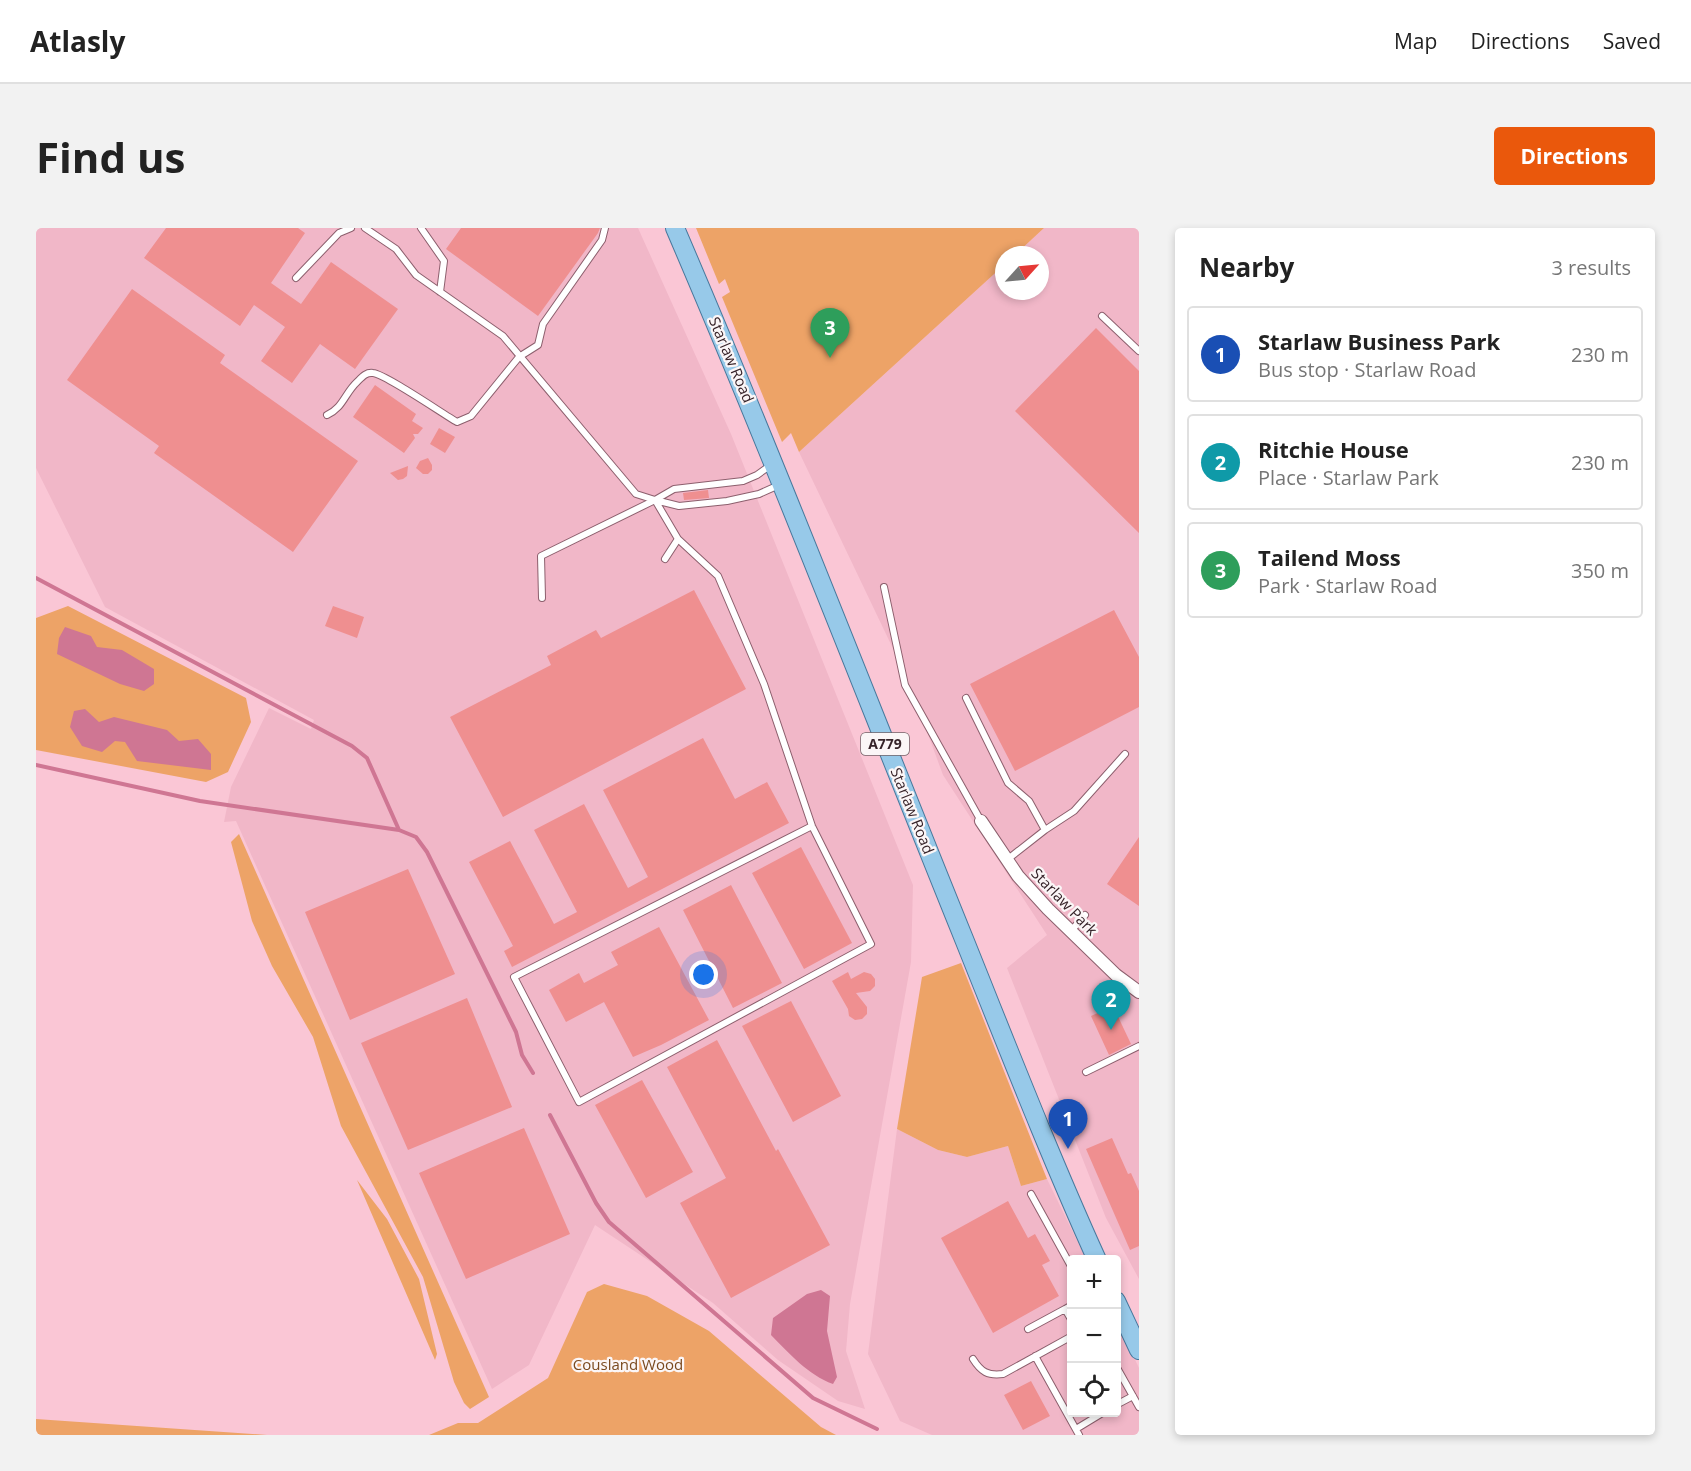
<!DOCTYPE html>
<meta charset="utf-8">
<style>
:root{--surface:#fff;--page:#f2f2f2;--text:#222;--muted:#767676;--line:#e0e0e0;--accent:#ea580c}
body{margin:0;font-family:"Open Sans",sans-serif;background:var(--page);color:var(--text)}
.controls{position:absolute;right:18px;bottom:18px;display:grid;overflow:hidden;border-radius:6px;box-shadow:0 3px 9px #0003}
.controls button{width:54px;height:54px;display:grid;place-items:center;padding:0;border:0;border-bottom:2px solid var(--line);background:var(--surface);color:var(--text);font:30px sans-serif}
.compass{position:absolute;left:959px;top:18px;width:54px;height:54px;border-radius:50%;background:var(--surface);box-shadow:0 3px 9px #0003;rotate:63deg}
.you{position:absolute;left:668px;top:747px;width:21px;height:21px;margin:-15px;border:4px solid #fff;border-radius:50%;background:#1a73e8;box-shadow:0 0 0 9px #1a73e833}
.badge{display:grid;place-items:center;width:39px;height:39px;border-radius:50%;background:var(--accent);color:#fff;font-size:20px;font-weight:700}
.pin{position:absolute;translate:-50% -50px;filter:drop-shadow(0 2px 3px #0008)}
.pin::after{content:'';position:absolute;top:32px;width:21px;height:18px;background:inherit;clip-path:polygon(0 0,100% 0,50% 100%)}
.list{margin:0;padding:0;list-style:none}
h2{display:flex;justify-content:space-between;align-items:center;height:78px;margin:0;padding:0 24px;font-size:26px}
h2 small{font-size:20px;font-weight:400;color:var(--muted)}
.list li{display:grid;grid-template-columns:39px 1fr auto;gap:18px;align-items:center;box-sizing:border-box;height:96px;margin:0 12px 12px;padding:0 12px;border:2px solid var(--line);border-radius:6px}
.list b{display:block;font-size:22px;white-space:nowrap}
.list p{margin:0;font-size:20px;white-space:nowrap;color:var(--muted)}
.list em{font-size:20px;font-style:normal;color:var(--muted)}
.icon{flex:none;width:33px;height:33px;fill:none;stroke:currentColor;stroke-width:2;stroke-linecap:round;stroke-linejoin:round}
.map{position:relative;flex:none;width:1103px;height:1207px;overflow:hidden;border-radius:6px}
header{display:flex;align-items:center;gap:36px;box-sizing:border-box;height:84px;padding:0 30px;background:var(--surface);border-bottom:2px solid var(--line)}
header strong{font-size:28px}
nav{display:flex;gap:33px;margin-inline-start:auto;font-size:21px}
.intro{display:flex;align-items:center;justify-content:space-between;box-sizing:border-box;height:144px;padding:0 36px}
h1{margin:0;font-size:42px}
.button{padding:15px 27px;border-radius:6px;background:var(--accent);color:#fff;font-size:21px;font-weight:700}
main{display:flex;gap:36px;padding:0 36px}
aside{flex:1;background:var(--surface);border-radius:6px;box-shadow:0 3px 9px #0003}
.map>svg:first-child{display:block}
</style>
<header>
<strong>Atlasly</strong>
<nav><a>Map</a><a>Directions</a><a>Saved</a></nav>
</header>
<div class="intro"><h1>Find us</h1><a class="button">Directions</a></div>
<main>
<div class="map">
<svg width="1103" height="1207" viewBox="0 0 1103 1207">
<rect width="100%" height="100%" fill="#fac6d5"/>
<path fill="#f1b7c8" d="M0 0H602L695 206 877 657 875 734 814 1076 810 1123 829 1181 802 1173 742 1132 677 1075 559 997 493 1137 456 1161 200 593 188 594 195 559 233 480 275 501 278 492 69 379 0 240Z
M1008 0H1103V1051L1070 990 971 740 1011 707 907 547 872 452 763 224 968 37V63H1004V27H979Z
M861 901 902 922 931 929 972 918 985 958 1011 951 1050 1031 1036 1032V1184H1080L1081 1094 1103 1140V1207H896L864 1193 832 1126Z"/>
<path fill="#eda367" d="M660 0H1008L979 27H968V37L763 224 755 205 746 214 686 69 694 64 689 51 683 56Z
M32 378 210 470 215 494 192 544 170 554 0 522V390Z
M203 606 453 1169 434 1181 428 1175 418 1154 387 1049 305 898 277 809 236 738 216 693 195 614Z
M925 735 1011 951 985 958 972 918 931 929 902 922 861 901 886 749Z
M321 952 351 991 383 1051 401 1126 399 1132Z
M568 1056 611 1068 673 1103 785 1199 800 1207H393L422 1195H442L512 1150 551 1064Z
M0 1191 231 1207H0Z"/>
<path fill="#cf7693" d="M29 399 55 408 61 419 86 422 118 441V456L108 463 84 456 21 426 23 410Z
M49 481 63 494 78 489 131 502 143 513 162 511 175 526V542L101 533 89 514 79 513 66 524 46 518 34 499 38 483Z
M785 1062 794 1068 791 1103 801 1149 797 1156C772 1147 753 1125 735 1107L737 1090 771 1066Z"/>
<g fill="none" stroke-linecap="round" stroke-linejoin="round">
<path stroke="#cf7693" stroke-width="4" d="M0 350 316 518 331 530 363 602 380 609 391 624 480 804 486 827 497 845
M0 537 164 573 363 602
M514 887 560 975 573 994 777 1170 841 1201"/>
</g>
<path fill="#ef8f90" d="M130 0H262L269 5 235 55 265 76 295 34 362 81 319 141 284 116 256 155 225 133 249 99 218 77 204 98 108 30Z
M425 0H564L562 5 502 88 410 21Z
M96 61 189 127 184 135 322 233 257 324 118 225 123 218 31 152Z
M1060 100 1103 143V305L979 183Z
M339 157 380 186 376 193 387 200 382 206H377L379 210 368 225 317 189Z
M403 200 419 209 409 225 394 216Z
M392 230 396 237V242L392 246H387L380 240 384 233Z
M372 238 371 248 367 251 362 252 354 245Z
M672 262 673 270 648 272 647 265Z
M658 362 710 461 467 589 414 489 515 437 511 428 560 402 565 410Z
M297 378 328 389 321 410 289 398Z
M1078 382 1103 429V479L979 543 934 456Z
M667 510 699 571 731 554 753 595 476 739 468 723 477 718 433 634 474 613 518 696 541 684 498 602 548 576 592 660 612 649 567 562Z
M1103 609V678L1071 656Z
M765 619 816 715 768 741 716 645Z
M372 641 419 746 314 792 269 684Z
M695 657 746 755 697 780 647 682Z
M623 699 673 792 625 817 597 829 568 774 530 794 513 762 543 745 548 755 582 737 575 724Z
M812 744 815 751 828 744 835 746 839 751V758L834 763 820 765 831 779V786L826 791 819 792 813 788 812 781 796 753Z
M431 770 476 879 372 922 325 815Z
M755 773 805 868 757 894 706 798Z
M1077 778 1095 816 1073 827 1055 788Z
M681 812 740 923 742 921 794 1017 695 1070 644 975 690 950 631 839Z
M606 852 657 944 610 970 559 877Z
M488 900 534 1006 430 1051 383 945Z
M1076 910 1092 946 1095 945 1103 963V1018L1094 1022 1050 921Z
M972 973 992 1010 999 1006 1014 1033 1006 1037 1023 1068 957 1105 905 1010Z
M995 1153 1014 1188 987 1202 968 1167Z"/>
<g fill="none" stroke-linecap="round" stroke-linejoin="round">
<defs>
<path id="service" d="M329 0 360 21 380 47 467 108 600 266 619 272 642 311 682 348 728 456 776 598 835 716 543 874 478 749 776 598
M385 0 408 33 404 64
M260 50 303 5 315 0
M1066 88 1103 123
M291 187C307 180 309 165 321 154 326 149 330 144 337 145 349 146 407 186 421 194L435 188 483 129 502 117 507 96 566 12 569 0
M735 237 721 247 707 253 638 261 619 272 643 278 691 273 723 266 743 257
M629 331 642 311
M848 359 869 457 945 593
M506 370 505 328 619 272
M930 470 972 555 993 573 1009 602 972 631
M1009 602 1038 583 1089 526
M1035 703 1049 687
M1050 844 1103 818
M995 966 1036 1040
M1036 1077 1029 1081 1036 1093
M992 1101 1029 1081
M999 1128 1043 1207
M937 1131C945 1144 952 1148 967 1146L1036 1108
M1080 1138 1103 1179
M1080 1177 1097 1168
M1040 1201 1068 1184"/>
<path id="minor" d="M945 593 982 648 1012 681 1080 747 1103 764"/>
<path id="primary" d="M639 0C740 235 832 474 928 711 971 818 1013 926 1061 1032
M1080 1073 1103 1122"/>
</defs>
<use href="#service" stroke="#8c5f6d" stroke-width="8"/>
<use href="#minor" stroke="#8c5f6d" stroke-width="14"/>
<use href="#primary" stroke="#48789c" stroke-width="20"/>
<use href="#service" stroke="#fff" stroke-width="6"/>
<use href="#minor" stroke="#fff" stroke-width="12"/>
<use href="#primary" stroke="#97c9e9" stroke-width="18"/>
</g>
<g text-anchor="middle" stroke-width="4.5" stroke-linejoin="round" paint-order="stroke">
<rect fill="#fbf6f7" stroke="#716267" stroke-width="1.5" x="825" y="505" width="48" height="22" rx="4.5"/>
<g font-size="14" font-weight="bold" fill="#362329">
<text x="849" y="521">A779</text>
</g>
<g font-size="15" fill="#362329" stroke="#fbf6f7">
<text transform="translate(695 132) rotate(67)" y="5">Starlaw Road</text>
<text transform="translate(876 583) rotate(68)" y="5">Starlaw Road</text>
<text transform="translate(1028 674) rotate(46)" y="5">Starlaw Park</text>
</g>
<g font-size="15" fill="#7a491e" stroke="#fbf6f7">
<text x="592" y="1142">Cousland Wood</text>
</g>
</g>
</svg>
<div class="controls">
<button>+</button>
<button>−</button>
<button><svg class="icon" aria-label="locate" viewBox="0 0 24 24"><circle cx="12" cy="12" r="6"/><path d="M12 2v4M12 18v4M2 12h4M18 12h4"/></svg></button>
</div>
<svg class="compass" viewBox="-18 -18 36 36"><path d="M0-13l5 13h-10z" fill="#e53935"/><path d="M0 13l5-13h-10z" fill="#767676"/></svg>
<div class="you"></div>
<div class="pin badge" style="left:1032px;top:921px;background:#1a4fb4">1</div>
<div class="pin badge" style="left:1075px;top:802px;background:#0f9aa8">2</div>
<div class="pin badge" style="left:794px;top:130px;background:#2e9e5b">3</div>
</div>
<aside>
<h2>Nearby<small>3 results</small></h2>
<ul class="list">
<li><span class="badge" style="background:#1a4fb4">1</span><div><b>Starlaw Business Park</b><p>Bus stop · Starlaw Road</p></div><em>230 m</em></li>
<li><span class="badge" style="background:#0f9aa8">2</span><div><b>Ritchie House</b><p>Place · Starlaw Park</p></div><em>230 m</em></li>
<li><span class="badge" style="background:#2e9e5b">3</span><div><b>Tailend Moss</b><p>Park · Starlaw Road</p></div><em>350 m</em></li>
</ul>
</aside>
</main>
